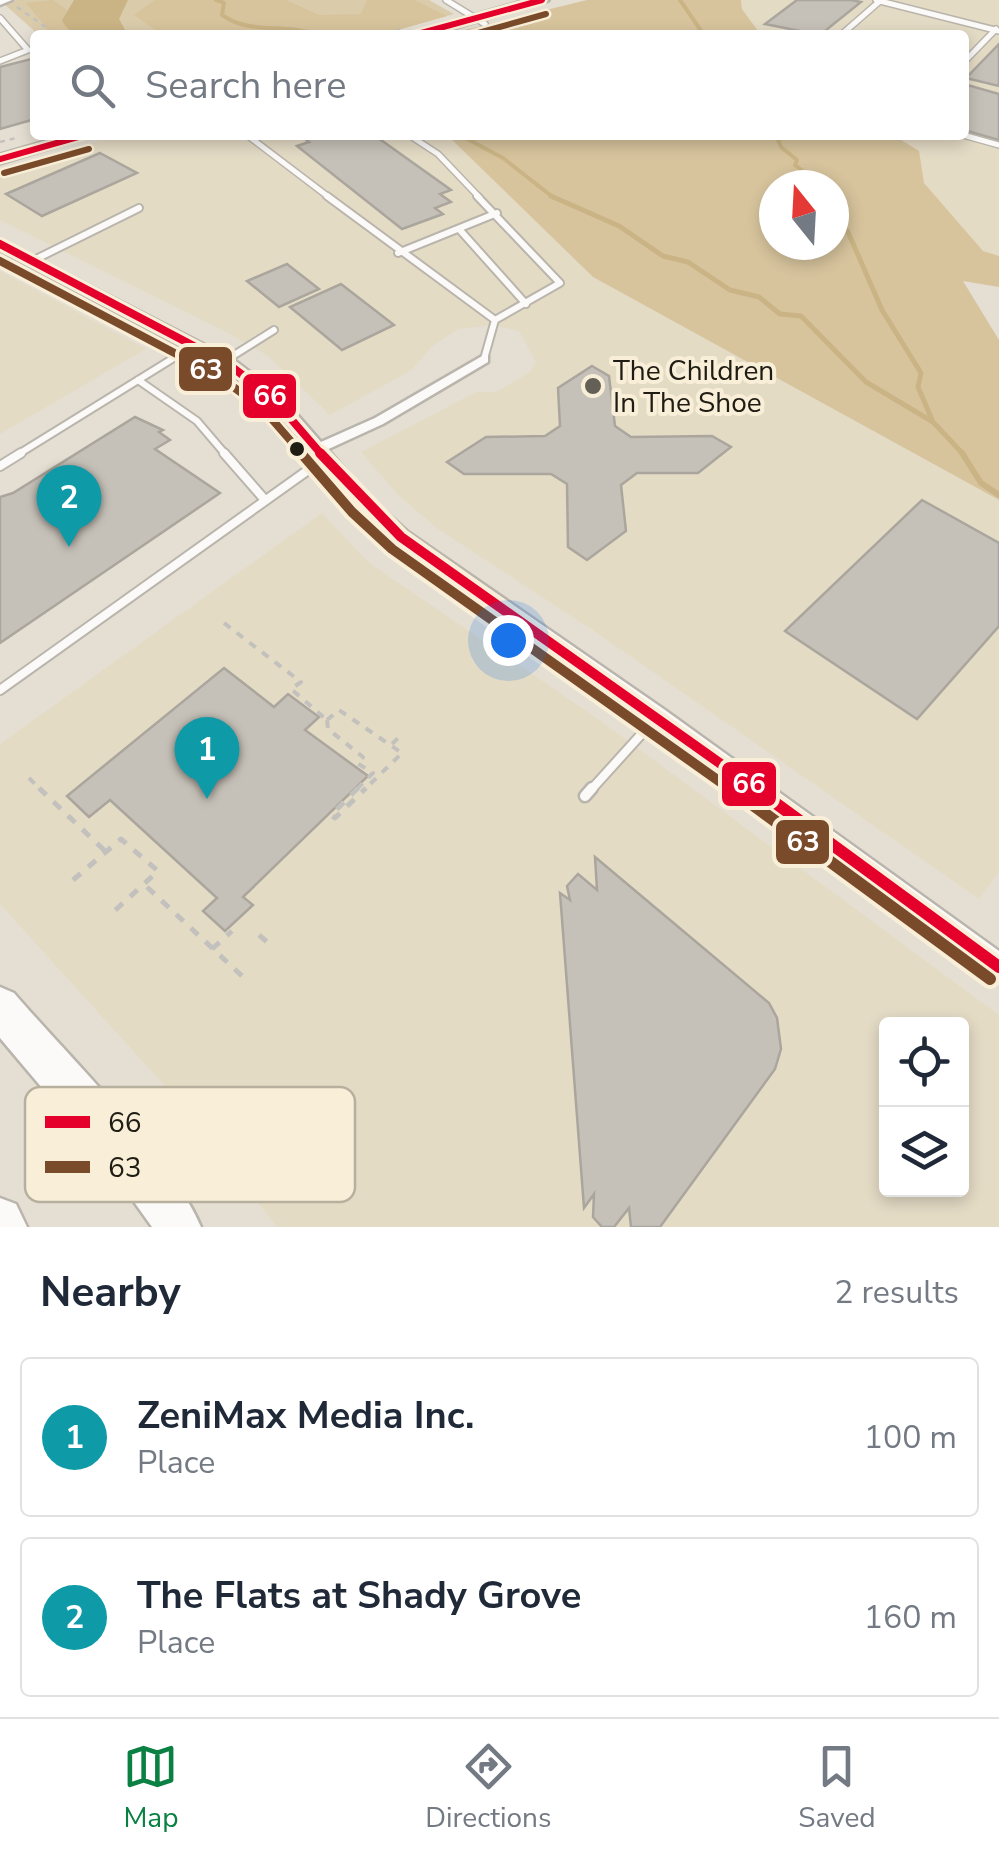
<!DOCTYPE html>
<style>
:root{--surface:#fff;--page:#f6f6f7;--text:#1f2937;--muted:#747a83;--line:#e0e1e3;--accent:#0b8043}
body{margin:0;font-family:"Nunito Sans",sans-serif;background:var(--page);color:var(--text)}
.controls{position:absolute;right:30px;bottom:30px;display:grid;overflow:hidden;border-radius:10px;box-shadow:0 5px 15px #0003}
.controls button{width:90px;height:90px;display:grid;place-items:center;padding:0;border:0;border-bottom:2px solid var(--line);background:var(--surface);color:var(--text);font:50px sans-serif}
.compass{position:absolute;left:759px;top:170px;width:90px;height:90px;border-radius:50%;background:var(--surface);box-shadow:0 5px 15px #0003;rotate:342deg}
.you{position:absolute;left:508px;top:640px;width:35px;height:35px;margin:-25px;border:8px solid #fff;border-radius:50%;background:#1a73e8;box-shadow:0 0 0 15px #1a73e833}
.badge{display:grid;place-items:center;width:65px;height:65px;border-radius:50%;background:var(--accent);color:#fff;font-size:32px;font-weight:700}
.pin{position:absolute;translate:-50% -82px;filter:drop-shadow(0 2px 5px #0008)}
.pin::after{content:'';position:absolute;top:52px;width:35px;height:30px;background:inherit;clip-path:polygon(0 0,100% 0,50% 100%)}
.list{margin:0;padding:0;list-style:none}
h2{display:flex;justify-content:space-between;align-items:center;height:130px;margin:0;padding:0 40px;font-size:42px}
h2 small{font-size:32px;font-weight:400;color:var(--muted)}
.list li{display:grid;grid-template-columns:65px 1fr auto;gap:30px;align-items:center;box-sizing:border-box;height:160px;margin:0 20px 20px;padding:0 20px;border:2px solid var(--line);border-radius:10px}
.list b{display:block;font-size:38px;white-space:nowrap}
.list p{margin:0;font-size:32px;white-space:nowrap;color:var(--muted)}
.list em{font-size:32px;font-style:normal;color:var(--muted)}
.icon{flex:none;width:55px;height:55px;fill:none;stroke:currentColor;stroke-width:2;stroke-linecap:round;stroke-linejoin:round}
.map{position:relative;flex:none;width:999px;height:1227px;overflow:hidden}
.search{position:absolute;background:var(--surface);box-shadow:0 5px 15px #0003;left:30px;right:30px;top:30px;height:110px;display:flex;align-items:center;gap:25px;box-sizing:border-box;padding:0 35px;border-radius:10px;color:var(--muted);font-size:38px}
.sheet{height:490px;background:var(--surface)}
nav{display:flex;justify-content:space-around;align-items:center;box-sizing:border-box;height:140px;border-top:2px solid var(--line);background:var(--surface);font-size:28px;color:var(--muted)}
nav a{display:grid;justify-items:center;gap:5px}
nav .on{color:var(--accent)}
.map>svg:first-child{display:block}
</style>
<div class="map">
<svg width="999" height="1227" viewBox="0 0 999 1227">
<rect width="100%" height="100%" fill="#e5dfd3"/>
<path fill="#e4dbc5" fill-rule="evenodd" d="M741 0H999V268L954 254 876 135H964V35H761L742 9Z
M119 135H447L593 277 999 500V872L979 899 597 633 438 529 399 496 361 452 476 392H496L530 372 536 362 519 331 493 325 458 329 430 348 412 370 330 415 268 356 226 332 0 220V170Z
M0 271 146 349 0 434Z
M322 513 368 562 601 721 999 1015V1227H277L183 1106 0 904V744ZM886 1024H962V1190H886Z"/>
<path fill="#dacbab" d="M16 0H429L454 14 380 35H39L3 3Z"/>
<path fill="#d7c49d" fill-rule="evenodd" d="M53 0 67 10 62 20 75 35H52L26 3Z
M155 0H286L319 15 361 14 367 0H414L447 16 380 35H162L134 15Z
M587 0H741L742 9 761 35H444Z
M447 135H893L919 151 924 183 983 251 999 256V287L963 281 999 340V500L593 277ZM834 185V245H774V185Z"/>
<path fill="#cab485" d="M74 0H128L119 19 128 35C107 35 71 43 62 20Z"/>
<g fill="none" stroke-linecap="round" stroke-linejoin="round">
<path stroke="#cab485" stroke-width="4" d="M216 0 224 3 222 15C252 36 285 22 317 35
M680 0 704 35
M460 135 503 158 554 198
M776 135 781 147 797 160 795 165 816 181 812 185"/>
<path stroke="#cab485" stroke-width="5" d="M551 196 619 226 663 256 688 262 730 290 759 297 780 314 801 316 866 382 933 422 964 455
M834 215 848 232 882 310 921 373 918 387 933 422"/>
<path stroke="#cab485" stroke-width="6" d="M962 453 981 483 999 495"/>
</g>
<path fill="#c6c1b8" stroke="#aba69d" stroke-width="2.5" d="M797 0H851L861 2 820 35 765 24Z
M999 44V86L966 78Z
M35 58V119L0 129V67Z
M964 84 999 94V140L964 130Z
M300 135H374L451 190 440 194 451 202 435 208 443 214 402 229 297 146 309 142Z
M100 153 137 173 42 216 6 194Z
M287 264 319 289 279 307 247 281Z
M341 284 394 325 342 350 290 307Z
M592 366 609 376 615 426 631 437 712 436 731 447 698 473H637L621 485 626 531 587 560 568 547 567 484 551 474H464L447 462 486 437 545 436 560 426 558 388Z
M135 417 163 430 159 432 170 440 155 449 220 493 0 643V497L13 493Z
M922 500 999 543V626L917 719 785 631Z
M224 668 274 707 288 694 319 717 305 730 368 776 243 897 253 905 225 931 203 911 217 898 110 800 89 817 67 796Z
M595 857 769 1003 777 1018 781 1049 775 1069 660 1227H631L629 1208 614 1227H602L593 1217 594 1194 584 1208 560 893 570 900 567 886 578 874 597 890Z"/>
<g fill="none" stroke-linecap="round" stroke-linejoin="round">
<defs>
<path id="service-far3" d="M446 0 485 24
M876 0 999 31
M0 18 28 50 0 61
M841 35 881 0
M964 62 996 29
M247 135 330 198
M409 135 438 154 480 198
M963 135 999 145"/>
<path id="service-far2" d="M327 196 495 320 560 283 477 196
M459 229 526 304
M398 253 497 213
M32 261 139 208
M484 359 495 320
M223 362 274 330
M138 380 197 421 226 455
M17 455 193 346"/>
<path id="service-far1" d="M224 453 265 500
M0 466 21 453
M0 690 325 458
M590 791 656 718"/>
<path id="service" d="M585 796 592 788"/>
<path id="minor" d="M484 355 488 356V362L383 424 322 452 317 453 310 449 312 446 375 418Z"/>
<path id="tertiary" d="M0 0H12L0 5Z
M0 240 234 360 279 394 369 497 408 532 665 710 999 951V980L649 722 394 542 357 507 267 402 222 368 0 250Z"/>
<path id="secondary" d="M529 0H548L428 35H408Z
M70 135H92L0 163V155Z"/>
<path id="motorway" d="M0 987 14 993C66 1054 172 1157 201 1227H152L112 1171 0 1038Z
M0 1198 16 1204 27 1227H0Z"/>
</defs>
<use href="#service-far3" stroke="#bab5ac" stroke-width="8"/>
<use href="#service-far2" stroke="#bab5ac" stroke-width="10"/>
<use href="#service-far1" stroke="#bab5ac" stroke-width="12"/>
<use href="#service" stroke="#bab5ac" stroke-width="15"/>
<use href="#minor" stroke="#bab5ac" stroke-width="5"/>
<use href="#tertiary" stroke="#bab5ac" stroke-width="5"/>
<use href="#secondary" stroke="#bab5ac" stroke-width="6"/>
<use href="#motorway" stroke="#bab5ac" stroke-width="5"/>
<path stroke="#c3c1bd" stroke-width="2.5" stroke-dasharray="5 5" stroke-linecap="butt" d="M17 7 57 35
M386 35 401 29
M0 142 16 138"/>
<path stroke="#c3c1bd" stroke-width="4" stroke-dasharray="8 8" stroke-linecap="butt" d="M224 623 301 682 291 689 327 720
M327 720 328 729 363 757 357 763 373 773 355 791
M327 720 339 710 402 753 363 791
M392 744 401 735
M29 778 42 791"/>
<path stroke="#c3c1bd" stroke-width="5" stroke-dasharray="10 10" stroke-linecap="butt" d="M39 788 105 851
M358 788 331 815 335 818 366 788
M73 880 121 839 158 871 109 916
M147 887 242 976
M259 935 273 947
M212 949 232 931"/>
<use href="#service-far3" stroke="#fbfaf8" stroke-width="5"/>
<use href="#service-far2" stroke="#fbfaf8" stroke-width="6"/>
<use href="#service-far1" stroke="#fbfaf8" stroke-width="8"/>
<use href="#service" stroke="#fbfaf8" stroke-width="10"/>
<use href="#minor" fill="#fbfaf8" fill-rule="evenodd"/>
<use href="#tertiary" fill="#fbfaf8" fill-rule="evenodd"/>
<use href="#secondary" fill="#fbfaf8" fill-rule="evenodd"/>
<use href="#motorway" fill="#fbfaf8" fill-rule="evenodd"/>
<defs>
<path id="bus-1-far3" d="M414 35 542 0
M0 159 85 135"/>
<path id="bus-1-far2" d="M0 244 228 364 273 398 322 455"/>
<path id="bus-1-far1" d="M320 453 401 537 759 791"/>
<path id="bus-1" d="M755 788 999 967"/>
<path id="bus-2-far3" d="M471 35 546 14
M4 173 89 149"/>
<path id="bus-2-far2" d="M0 261 220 377 263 409 303 455"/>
<path id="bus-2-far1" d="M301 453 352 512 392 549 733 791"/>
<path id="bus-2" d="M730 788 990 979"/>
</defs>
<use href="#bus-1-far3" stroke="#f9efd9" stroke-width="11"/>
<use href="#bus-1-far2" stroke="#f9efd9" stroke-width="14"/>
<use href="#bus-1-far1" stroke="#f9efd9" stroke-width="18"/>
<use href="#bus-1" stroke="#f9efd9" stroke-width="20"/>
<use href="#bus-2-far3" stroke="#f9efd9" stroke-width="11"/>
<use href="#bus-2-far2" stroke="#f9efd9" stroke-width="14"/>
<use href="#bus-2-far1" stroke="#f9efd9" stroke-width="18"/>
<use href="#bus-2" stroke="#f9efd9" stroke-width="20"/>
<use href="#bus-1-far3" stroke="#e4002b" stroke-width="6"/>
<use href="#bus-1-far2" stroke="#e4002b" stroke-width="8"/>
<use href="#bus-1-far1" stroke="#e4002b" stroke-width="10"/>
<use href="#bus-1" stroke="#e4002b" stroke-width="12"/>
<use href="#bus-2-far3" stroke="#7a4b2a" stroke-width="6"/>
<use href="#bus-2-far2" stroke="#7a4b2a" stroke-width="8"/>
<use href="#bus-2-far1" stroke="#7a4b2a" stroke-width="10"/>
<use href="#bus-2" stroke="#7a4b2a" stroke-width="12"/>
</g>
<circle fill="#646057" stroke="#f9efd9" stroke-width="4" cx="593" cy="386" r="10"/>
<circle fill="#1f1c14" stroke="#f9efd9" stroke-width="4" cx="297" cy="449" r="9"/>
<g text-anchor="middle" stroke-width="8" stroke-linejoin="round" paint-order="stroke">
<g font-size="28" fill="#1f1c14" stroke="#f9efd9" text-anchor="start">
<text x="613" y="380">The Children<tspan x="613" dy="32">In The Shoe</tspan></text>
</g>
</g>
<rect x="25" y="1087" width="330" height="115" rx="15" fill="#f9efd9" stroke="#b8b09e" stroke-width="2.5"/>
<rect x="45" y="1116" width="45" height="12" fill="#e4002b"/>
<rect x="45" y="1161" width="45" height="12" fill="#7a4b2a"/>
<g font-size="28" fill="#1f1c14">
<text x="108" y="1132">66</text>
<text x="108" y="1177">63</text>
</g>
<g stroke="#f9efd9" stroke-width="4">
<rect x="177" y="345" width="57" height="48" rx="10" fill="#7a4b2a"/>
<rect x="241" y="372" width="57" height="48" rx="10" fill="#e4002b"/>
<rect x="720" y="760" width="58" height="48" rx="10" fill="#e4002b"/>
<rect x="774" y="818" width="57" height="48" rx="10" fill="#7a4b2a"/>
</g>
<g font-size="28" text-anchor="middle" font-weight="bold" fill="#fff">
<text x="206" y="379">63</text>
<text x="270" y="405">66</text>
<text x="749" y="793">66</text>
<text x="803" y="851">63</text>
</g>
</svg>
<div class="controls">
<button><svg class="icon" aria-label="locate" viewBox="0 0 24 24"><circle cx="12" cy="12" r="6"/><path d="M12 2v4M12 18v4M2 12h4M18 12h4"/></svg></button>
<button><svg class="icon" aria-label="layers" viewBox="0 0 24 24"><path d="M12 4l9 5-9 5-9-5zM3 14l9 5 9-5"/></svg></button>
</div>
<svg class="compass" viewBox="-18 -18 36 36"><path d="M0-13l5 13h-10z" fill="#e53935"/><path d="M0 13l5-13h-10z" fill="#747a83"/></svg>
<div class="you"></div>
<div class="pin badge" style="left:207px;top:799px;background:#0f9aa8">1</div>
<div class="pin badge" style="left:69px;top:547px;background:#0f9aa8">2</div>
<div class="search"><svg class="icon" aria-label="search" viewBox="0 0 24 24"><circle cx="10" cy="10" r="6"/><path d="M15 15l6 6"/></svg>Search here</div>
</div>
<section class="sheet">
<h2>Nearby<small>2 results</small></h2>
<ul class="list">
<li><span class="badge" style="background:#0f9aa8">1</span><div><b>ZeniMax Media Inc.</b><p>Place</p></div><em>100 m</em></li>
<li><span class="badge" style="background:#0f9aa8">2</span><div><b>The Flats at Shady Grove</b><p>Place</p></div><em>160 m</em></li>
</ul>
</section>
<nav>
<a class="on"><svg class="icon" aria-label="map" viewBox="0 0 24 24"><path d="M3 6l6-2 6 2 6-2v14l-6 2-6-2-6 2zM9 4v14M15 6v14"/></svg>Map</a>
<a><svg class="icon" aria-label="directions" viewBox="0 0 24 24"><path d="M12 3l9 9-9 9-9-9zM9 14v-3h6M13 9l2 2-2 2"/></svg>Directions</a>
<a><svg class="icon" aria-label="saved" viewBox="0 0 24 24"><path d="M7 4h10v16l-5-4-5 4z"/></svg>Saved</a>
</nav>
